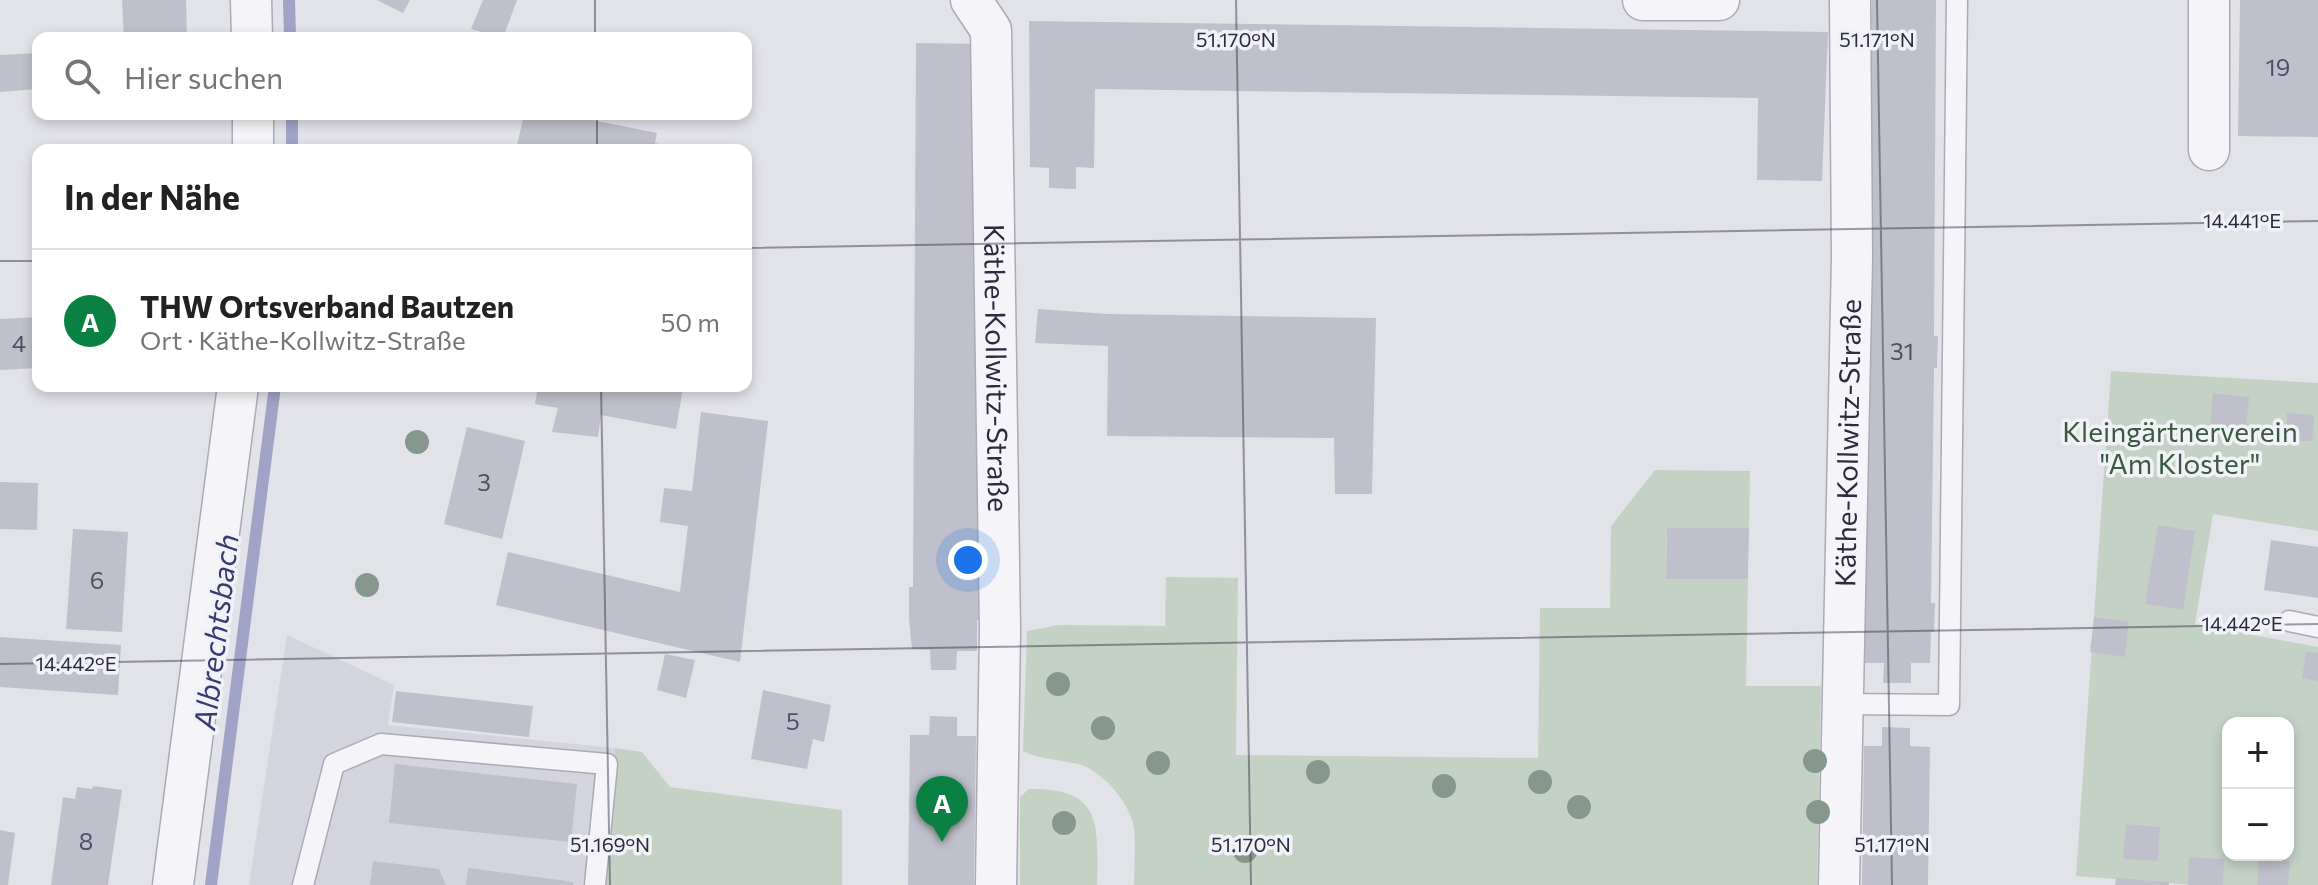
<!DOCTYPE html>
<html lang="de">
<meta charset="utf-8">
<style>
:root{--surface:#fff;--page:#f6f6f6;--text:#222;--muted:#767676;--line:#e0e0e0;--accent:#0b8043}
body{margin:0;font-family:Commissioner,sans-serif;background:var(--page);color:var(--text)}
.controls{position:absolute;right:24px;bottom:24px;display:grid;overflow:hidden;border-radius:16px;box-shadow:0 4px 12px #0003}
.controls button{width:72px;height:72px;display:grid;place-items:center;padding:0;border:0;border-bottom:2px solid var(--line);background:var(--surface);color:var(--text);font:40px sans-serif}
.you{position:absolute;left:968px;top:560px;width:28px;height:28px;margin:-20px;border:6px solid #fff;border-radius:50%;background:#1a73e8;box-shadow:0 0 0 12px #1a73e833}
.badge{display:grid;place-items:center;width:52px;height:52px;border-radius:50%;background:var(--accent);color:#fff;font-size:26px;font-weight:700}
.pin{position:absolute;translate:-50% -66px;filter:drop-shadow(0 2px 4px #0008)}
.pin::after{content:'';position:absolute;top:42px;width:28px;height:24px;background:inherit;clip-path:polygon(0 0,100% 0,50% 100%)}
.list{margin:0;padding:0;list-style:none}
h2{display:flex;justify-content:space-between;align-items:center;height:104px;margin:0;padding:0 32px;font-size:34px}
h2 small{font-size:26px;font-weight:400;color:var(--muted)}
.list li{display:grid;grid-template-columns:52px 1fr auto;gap:24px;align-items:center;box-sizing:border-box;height:144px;padding:0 32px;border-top:2px solid var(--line)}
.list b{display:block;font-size:30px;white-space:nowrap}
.list p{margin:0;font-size:26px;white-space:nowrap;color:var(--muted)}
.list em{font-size:26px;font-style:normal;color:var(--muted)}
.icon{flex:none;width:44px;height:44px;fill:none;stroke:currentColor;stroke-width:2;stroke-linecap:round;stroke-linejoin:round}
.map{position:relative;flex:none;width:2318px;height:885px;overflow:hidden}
.search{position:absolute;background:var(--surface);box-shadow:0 4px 12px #0003;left:32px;top:32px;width:720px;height:88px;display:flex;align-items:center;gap:20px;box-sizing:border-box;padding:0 28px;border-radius:16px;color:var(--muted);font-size:30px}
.panel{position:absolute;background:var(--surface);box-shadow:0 4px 12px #0003;left:32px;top:144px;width:720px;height:248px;border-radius:16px}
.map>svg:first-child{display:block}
</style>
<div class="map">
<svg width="2318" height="885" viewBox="0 0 2318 885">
<rect width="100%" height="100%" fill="#e2e2e9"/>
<path fill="#d4d4de" d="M287 635 394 685 388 725 615 748 601 885H249Z"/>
<path fill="#c4d2c6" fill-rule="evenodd" d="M2111 371 2318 383V531L2213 514 2195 624 2318 647V885H2194L2076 876ZM2228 723H2288V855H2228Z
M1655 470 1750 471 1749 528H1667L1666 578 1748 579 1746 686H1821L1817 885H1134C1134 867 1136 846 1134 828 1131 804 1102 770 1078 764 1058 759 1041 760 1023 751L1027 631 1059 625 1165 626 1166 577 1238 578 1236 755 1538 758 1540 608H1610L1611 526Z
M615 748 642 752 670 787 842 810V885H602Z
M1029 789C1103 788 1098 824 1097 885H1020V797Z"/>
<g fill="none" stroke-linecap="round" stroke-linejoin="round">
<path stroke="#a0a3c6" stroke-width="12" d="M289 0 290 38
M292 150V114
M211 885 275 386"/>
</g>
<path fill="#c0c0cc" d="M122 0H186L187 38H124Z
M377 0H410L403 13Z
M483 0H517L503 38 471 29Z
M1872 0H1936L1934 336H1938L1937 368H1934L1931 603H1935L1934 632H1931L1930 663H1911V683H1883L1884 663H1865L1863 631Z
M2240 0H2318V137L2238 136Z
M1029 21 1828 32 1822 181 1757 180 1758 98 1095 89 1094 168 1076 167V189L1049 188V168L1030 167Z
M916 43 985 44 980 620H977V651H957L956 670H931L930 650 912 649 909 619V587H913Z
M38 53V89L0 92V55Z
M524 114H562L657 133 655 143 672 147 671 150H516Z
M1038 309 1108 314 1376 318 1372 494H1335L1334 438 1107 436 1108 346 1035 343Z
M38 317V368L0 370V319Z
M538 386H674L683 388 676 429 601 415 598 437 552 432 558 408 535 404Z
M2213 393 2249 397 2246 429 2210 426Z
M701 412 768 421 740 662 496 605 508 552 680 592 688 526 660 522 664 488 692 491Z
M2287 413 2314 415 2312 441 2285 440Z
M467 427 525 441 502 539 444 524Z
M0 482 38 483 37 530 0 529Z
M2158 525 2195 531 2183 610 2145 604Z
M1667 528H1749L1748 579H1666Z
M73 529 128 532 122 632 66 629Z
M2271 540 2318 547V598L2264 590Z
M2094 617 2129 622 2125 657 2090 652Z
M0 637 121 645 118 695 0 687Z
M2306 651 2318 653V681L2302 678Z
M665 654 695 660 686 698 657 690Z
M763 690 831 705 824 742 813 739 807 769 751 759Z
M396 691 533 706 529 737 392 722Z
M930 716 957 717V736H976L974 885H908L910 735H929Z
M1882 727 1910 728V746L1930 747 1928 885H1862L1864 746H1882Z
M395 764 577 784 571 842 389 823Z
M93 786 122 790 108 885H51L63 797 75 799 77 787 92 789Z
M2126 824 2160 827 2158 861 2123 859Z
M0 830 15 833 8 885H0Z
M2189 857 2224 859 2223 885H2188Z
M2259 858 2290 861 2288 885H2257Z
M373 861 439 869 446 885H370Z
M468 868 574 882 573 885H466Z
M2116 878 2169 882V885H2115Z"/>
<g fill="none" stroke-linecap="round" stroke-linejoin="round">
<defs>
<path id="service" d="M2289 621 2318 627
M1843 704 1949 705 1957 0
M303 885 334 764 381 744 607 764 595 885"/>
<g id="minor">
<path d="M251 0 252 38"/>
<path id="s1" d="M971 0 991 30 1000 631 996 885"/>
<path d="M1643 0H1719"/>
<path d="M253 114V150"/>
<path d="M2209 150V0"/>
<path d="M173 885 238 386"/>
<path id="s2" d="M1839 885 1852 257 1850 0"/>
</g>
</defs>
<use href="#service" stroke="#ababb6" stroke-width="23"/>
<use href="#minor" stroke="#ababb6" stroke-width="43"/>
<use href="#service" stroke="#f5f4f8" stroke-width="20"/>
<use href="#minor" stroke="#f5f4f8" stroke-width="40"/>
</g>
<g fill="#86978d">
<circle cx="417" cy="442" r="12"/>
<circle cx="367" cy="585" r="12"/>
<circle cx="1058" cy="684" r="12"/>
<circle cx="1103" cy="728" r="12"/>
<circle cx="1815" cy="761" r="12"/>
<circle cx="1158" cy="763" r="12"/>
<circle cx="1318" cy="772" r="12"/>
<circle cx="1540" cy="782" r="12"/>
<circle cx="1444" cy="786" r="12"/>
<circle cx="1579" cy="807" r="12"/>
<circle cx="1818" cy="812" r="12"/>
<circle cx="1064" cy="823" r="12"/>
<circle cx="1245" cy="851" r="12"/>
</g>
<path fill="none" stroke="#2c2b40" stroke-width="2" stroke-opacity="0.45" d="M595 0V38M1236 0 1251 885M1877 0 1892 885M597 114V150M746 248 2318 221M0 261H38M601 386 610 885M0 664 2318 624"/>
<g text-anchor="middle" stroke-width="7" stroke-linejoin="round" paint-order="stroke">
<g font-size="24" fill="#515063">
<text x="2278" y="76">19</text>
<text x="19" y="352">4</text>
<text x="1902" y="360">31</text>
<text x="484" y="491">3</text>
<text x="97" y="589">6</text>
<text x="793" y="730">5</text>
<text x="86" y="850">8</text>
</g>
<g font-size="28" fill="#2c2b40" stroke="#f1f2f7">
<text dy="10" stroke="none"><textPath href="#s1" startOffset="374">Käthe-Kollwitz-Straße</textPath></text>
<text dy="10" stroke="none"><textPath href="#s2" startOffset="442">Käthe-Kollwitz-Straße</textPath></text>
</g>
<g font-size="28" fill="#3a5a41" stroke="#f1f2f7">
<text x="2180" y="442">Kleingärtnerverein<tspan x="2180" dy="32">"Am Kloster"</tspan></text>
</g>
<g font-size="30" font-style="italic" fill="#393b70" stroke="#f1f2f7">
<text transform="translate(217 632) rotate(-83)" y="10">Albrechtsbach</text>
</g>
</g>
<g font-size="20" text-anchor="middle" fill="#2c2b40" stroke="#f1f2f7" stroke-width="7" stroke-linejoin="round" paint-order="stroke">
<text x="1236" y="47">51.170°N</text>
<text x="1877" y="47">51.171°N</text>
<text x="2242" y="228">14.441°E</text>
<text x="2242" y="631">14.442°E</text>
<text x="76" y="671">14.442°E</text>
<text x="610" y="852">51.169°N</text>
<text x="1251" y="852">51.170°N</text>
<text x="1892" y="852">51.171°N</text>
</g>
</svg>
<div class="controls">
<button>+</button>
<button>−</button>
</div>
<div class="you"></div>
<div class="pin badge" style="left:942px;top:842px">A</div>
<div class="search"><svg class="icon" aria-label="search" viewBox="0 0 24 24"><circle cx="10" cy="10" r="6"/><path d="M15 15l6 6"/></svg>Hier suchen</div>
<section class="panel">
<h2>In der Nähe<small></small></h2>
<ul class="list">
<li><span class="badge">A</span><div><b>THW Ortsverband Bautzen</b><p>Ort · Käthe-Kollwitz-Straße</p></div><em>50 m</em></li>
</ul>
</section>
</div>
